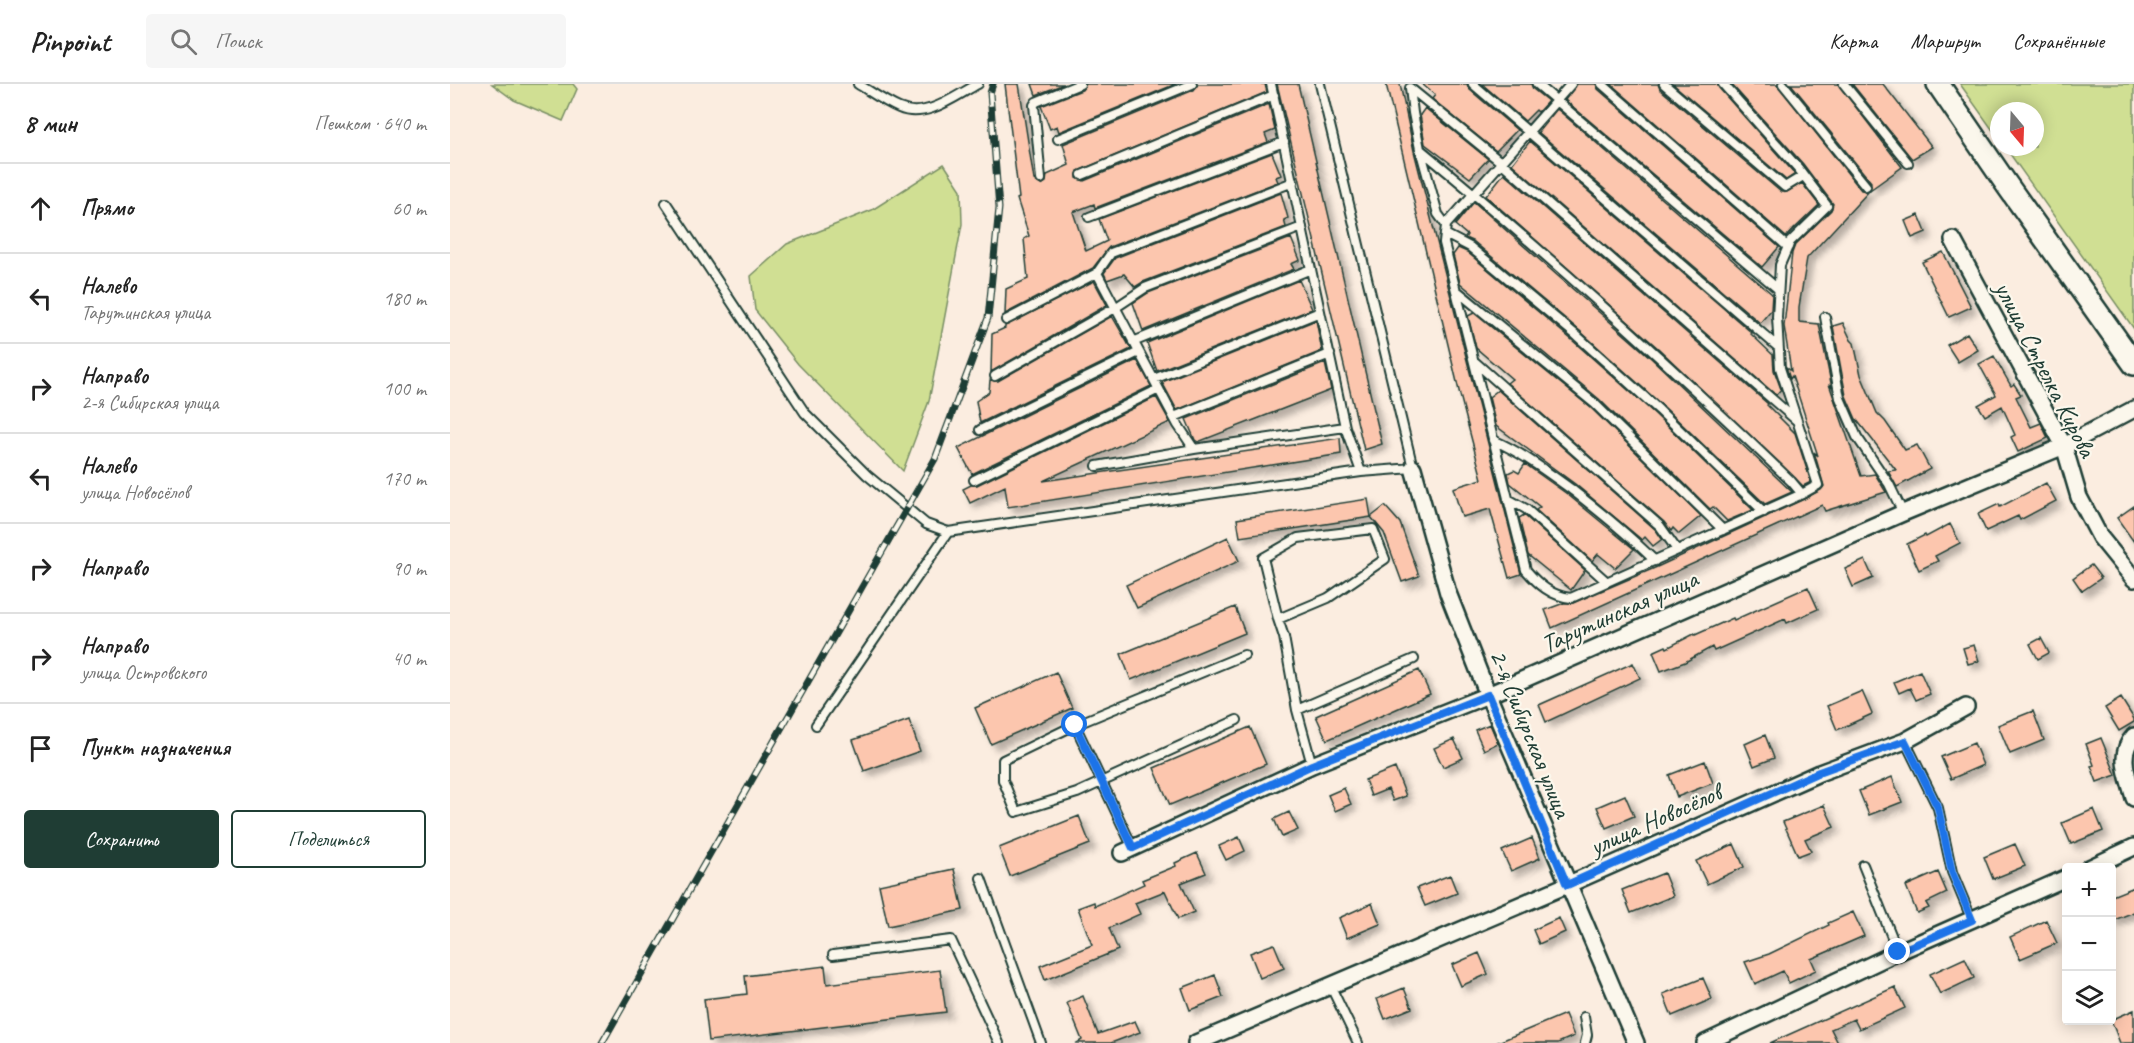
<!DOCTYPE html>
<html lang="ru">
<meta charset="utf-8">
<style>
:root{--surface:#fff;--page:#f6f6f6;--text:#222;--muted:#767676;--line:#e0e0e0;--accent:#1f3d34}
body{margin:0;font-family:Caveat,sans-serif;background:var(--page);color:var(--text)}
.controls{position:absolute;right:18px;bottom:18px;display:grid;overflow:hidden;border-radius:6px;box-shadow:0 3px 15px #0003}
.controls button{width:54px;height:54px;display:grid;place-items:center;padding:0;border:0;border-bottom:2px solid var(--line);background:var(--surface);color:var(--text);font:30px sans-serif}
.compass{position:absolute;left:1540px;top:18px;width:54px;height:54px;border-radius:50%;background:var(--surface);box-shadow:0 3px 15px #0003;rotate:161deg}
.stop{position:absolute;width:18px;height:18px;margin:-14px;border:4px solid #1a73e8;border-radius:50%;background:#fff}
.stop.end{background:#1a73e8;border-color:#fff;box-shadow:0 2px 6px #0008}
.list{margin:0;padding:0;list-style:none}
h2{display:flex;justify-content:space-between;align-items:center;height:78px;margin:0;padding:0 24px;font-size:26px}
h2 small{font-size:20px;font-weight:400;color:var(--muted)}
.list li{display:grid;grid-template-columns:39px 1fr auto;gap:18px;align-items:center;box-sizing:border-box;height:90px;padding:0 24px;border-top:2px solid var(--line)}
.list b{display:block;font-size:22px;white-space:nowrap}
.list p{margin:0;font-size:20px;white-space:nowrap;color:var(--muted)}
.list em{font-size:20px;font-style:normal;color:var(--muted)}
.actions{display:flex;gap:12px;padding:18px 24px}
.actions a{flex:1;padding:14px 0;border:2px solid var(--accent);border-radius:6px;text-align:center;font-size:21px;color:var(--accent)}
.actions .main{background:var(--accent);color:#fff}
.icon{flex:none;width:33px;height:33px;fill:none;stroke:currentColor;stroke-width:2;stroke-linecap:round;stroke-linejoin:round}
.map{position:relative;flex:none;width:1684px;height:959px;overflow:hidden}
header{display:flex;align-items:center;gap:36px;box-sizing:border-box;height:84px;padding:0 30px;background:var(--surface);border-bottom:2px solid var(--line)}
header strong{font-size:28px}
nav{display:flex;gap:33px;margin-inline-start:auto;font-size:21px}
.search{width:420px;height:54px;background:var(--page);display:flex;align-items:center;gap:15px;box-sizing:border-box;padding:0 21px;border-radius:6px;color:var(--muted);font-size:22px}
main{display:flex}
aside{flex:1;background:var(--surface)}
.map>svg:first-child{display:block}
</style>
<header>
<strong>Pinpoint</strong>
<div class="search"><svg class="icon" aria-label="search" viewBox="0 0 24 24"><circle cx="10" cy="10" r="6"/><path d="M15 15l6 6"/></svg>Поиск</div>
<nav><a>Карта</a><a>Маршрут</a><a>Сохранённые</a></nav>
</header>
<main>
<aside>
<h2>8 мин<small>Пешком · 640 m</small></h2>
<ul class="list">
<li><svg class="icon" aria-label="ahead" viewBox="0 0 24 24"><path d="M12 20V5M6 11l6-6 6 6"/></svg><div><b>Прямо</b></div><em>60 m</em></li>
<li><svg class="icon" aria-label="left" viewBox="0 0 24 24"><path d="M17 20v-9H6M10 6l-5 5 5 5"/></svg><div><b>Налево</b><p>Тарутинская улица</p></div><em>180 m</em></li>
<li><svg class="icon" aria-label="right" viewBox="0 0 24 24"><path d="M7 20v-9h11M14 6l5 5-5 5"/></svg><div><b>Направо</b><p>2-я Сибирская улица</p></div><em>100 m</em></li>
<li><svg class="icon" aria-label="left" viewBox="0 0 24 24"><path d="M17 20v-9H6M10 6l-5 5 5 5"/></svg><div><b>Налево</b><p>улица Новосёлов</p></div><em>170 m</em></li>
<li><svg class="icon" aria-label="right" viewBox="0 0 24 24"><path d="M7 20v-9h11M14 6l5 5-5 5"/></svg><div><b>Направо</b></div><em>90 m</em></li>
<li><svg class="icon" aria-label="right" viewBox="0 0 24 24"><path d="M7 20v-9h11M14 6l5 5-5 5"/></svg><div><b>Направо</b><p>улица Островского</p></div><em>40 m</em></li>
<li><svg class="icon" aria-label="arrive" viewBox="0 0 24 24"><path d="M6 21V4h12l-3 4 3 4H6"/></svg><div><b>Пункт назначения</b></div></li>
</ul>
<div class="actions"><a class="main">Сохранить</a><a>Поделиться</a></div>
</aside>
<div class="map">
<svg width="1684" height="959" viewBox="0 0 1684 959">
<defs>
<filter id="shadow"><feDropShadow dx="5.5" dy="5.5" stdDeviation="3" flood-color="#0004"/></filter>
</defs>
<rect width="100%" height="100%" fill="#fbede0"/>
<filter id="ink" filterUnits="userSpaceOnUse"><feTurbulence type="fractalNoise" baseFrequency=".0167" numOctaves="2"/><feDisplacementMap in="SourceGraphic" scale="12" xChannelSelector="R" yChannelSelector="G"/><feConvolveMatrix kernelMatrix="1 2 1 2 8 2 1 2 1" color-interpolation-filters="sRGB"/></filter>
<g filter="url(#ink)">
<path fill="#d0df93" stroke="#788e64" stroke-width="1.5" d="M42 0H123L127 5 113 37 64 16Z
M1510 0H1684V245L1555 63H1585V27H1549V55Z
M494 80 511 106 512 140 479 317 453 387 348 280 305 226 301 192 337 160 422 126Z"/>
<path fill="#fcc6ae" stroke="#1f3d34" stroke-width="1.5" filter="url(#shadow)" d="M555 0H569L584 96 591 101 596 98 597 91 619 81 613 60 744 6 748 0H815L817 8 628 87 627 94 634 97 819 20 825 46 815 50 818 58 645 124 644 120 623 128 636 167 657 157 649 135 822 69 831 91 826 93 828 98 659 163 643 184 555 230 556 205 578 195 574 155 579 152 567 115 569 114Z
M582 0H614L586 11Z
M636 0H726L609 48 607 42 600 45 591 22 632 6Z
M827 0H848L932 360 914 366Z
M936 0H950L964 67 1071 490 1059 494 1040 425 1012 433 1003 404 1032 395 1010 311Z
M972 0H1017L1019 5 1067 46 1046 67 982 15 985 11Z
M1032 0H1081L1083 5 1098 17 1088 28 1086 26 1075 37Z
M1127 0H1146L1148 5 1329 163 1312 183 1115 16Z
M1161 0H1208L1210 5 1331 108H1337L1352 99 1369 121 1344 145 1345 143 1336 153Z
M1223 0H1267L1269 4 1345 90 1336 96Z
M1281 0H1327L1411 106 1419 107 1357 174 1349 223V238L1369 240 1382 304 1379 300 1411 392 1425 390 1436 408 1375 427 1372 421 1102 544 1095 526 1114 519H1123L1207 483 1354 415 1371 406 1374 402 1364 368 1368 372 1342 292 1340 295 1336 283 1341 287 1334 242 1342 169 1345 161 1381 126 1383 120 1353 80Z
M1341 0H1388L1452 83 1420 106 1421 98Z
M1402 0H1433L1482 63 1462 75Z
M975 24 1038 75 1020 94 975 60 970 31Z
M1107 25 1322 210 1321 226 1310 239 1088 48Z
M1080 57 1302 249 1301 250 1323 271 1324 286 1331 305 1326 311 1062 80Z
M1054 89 1318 320 1317 321 1345 349 1361 398 1353 402 1209 265 1036 112Z
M831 109 838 134 834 136 836 143 693 198 685 203 674 190 657 196 654 189 665 174Z
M1024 118 1201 274 1342 408 1315 420 1213 322 1130 247 1024 158 1015 154 1017 151 1005 141Z
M1469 131 1476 148 1462 154 1455 137Z
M841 154 850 176 841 180 844 185 693 247 683 219 698 209Z
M1008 164 1017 168 1122 256 1205 330 1303 426 1277 437 1263 423 1260 425 1149 315 1010 199 1003 171Z
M1493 168 1521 223 1499 233 1472 178Z
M849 196 862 225 707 287 697 259Z
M644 197 657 221 541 288 542 250 555 244V242Z
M1024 229 1141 324 1251 432 1229 450 1223 444 1221 447 1214 438 1057 299 1062 295 1026 264 1018 232Z
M662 232 681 265 530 339 526 317 539 308 540 296 548 297Z
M866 236 872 267 727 326 712 298Z
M1393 239 1401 256 1404 259 1411 291 1427 329 1435 337 1455 366 1467 361 1480 385 1447 403 1438 387 1446 386 1406 335 1396 312 1383 242Z
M1517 249 1528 266 1508 278 1497 261Z
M1544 272 1561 302 1564 300 1571 311 1566 313 1581 343 1591 339 1598 354 1568 368 1561 353 1565 351 1552 322 1535 332 1528 321 1546 311 1529 280Z
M687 276 701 302 522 390 508 364Z
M875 279 881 306 748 358 745 356 736 335Z
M1048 306 1206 446 1212 455 1203 462 1195 453 1192 456 1125 400 1046 342 1039 313Z
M706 313 720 338 593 397 890 354 891 370 558 423 555 402 520 419 513 405 521 401H527Z
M1075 380 1117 410 1184 465 1165 484 1148 470 1142 477 1086 426 1090 423 1060 399 1058 389 1064 386 1069 389Z
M1596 399 1606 417 1570 436 1568 432 1536 447 1528 430 1549 420 1550 423Z
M918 415 921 433 790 453 787 435Z
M935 422 950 439 969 492 952 498 934 449 921 433Z
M1684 422V458L1667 434Z
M1074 431 1135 486 1121 506 1078 471 1069 434Z
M1500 440 1510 459 1485 472 1488 477 1469 486 1457 460 1475 451 1476 453Z
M778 453 789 477 687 524 676 501Z
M1415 476 1423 494 1403 503 1395 485Z
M1641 481 1651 494 1632 507 1623 494Z
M1358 503 1368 525 1337 539 1335 535 1264 567 1262 563 1235 578 1211 587 1203 568 1216 562 1217 564 1244 550 1245 551 1283 534 1284 536Z
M785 523 795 549 681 596 671 570Z
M1591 554 1599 569 1588 575 1580 560Z
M1524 561 1529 577 1518 580 1513 564Z
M1183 579 1190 594 1096 638 1089 621Z
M969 586 980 610 877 656 866 632Z
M1470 587 1480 610 1466 616 1460 604 1449 609 1444 598Z
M606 588 622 624 541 660 525 624Z
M1412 607 1422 630 1387 646 1377 622Z
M1671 614 1684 635V638L1669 647 1655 624Z
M1583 627 1594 656 1560 670 1548 641Z
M459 636 470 667 414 687 403 656Z
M1040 640 1048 659 1034 666 1025 646Z
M800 643 816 680 720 721 704 684Z
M1315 651 1324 674 1304 682 1295 660Z
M1651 654 1666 691 1647 698 1641 682 1644 681 1636 660Z
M1004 655 1013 674 993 683 984 664Z
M1524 659 1533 681 1501 695 1491 673Z
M1255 677 1263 699 1227 713 1219 691Z
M945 684 956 712 943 717 938 705 921 712 915 696Z
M1442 693 1452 718 1419 731 1409 707Z
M894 704 901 720 885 727 878 711Z
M1175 711 1184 732 1156 744 1147 723Z
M1374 721 1384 743 1355 755 1361 767 1348 772 1333 738Z
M1644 725 1653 747 1621 760 1612 739Z
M839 728 848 746 832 753 824 735Z
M629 732 640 760 560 792 549 764Z
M789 753 795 767 776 776 769 762Z
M1082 754 1090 774 1061 787 1052 767Z
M1284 760 1294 783 1257 800 1246 777Z
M1565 760 1575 782 1543 795 1534 773Z
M747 769 756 789 731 799 744 828 728 835 715 807 685 819 690 830 659 844 668 866 595 896 590 882 642 861 628 824 644 818 645 822 694 800 692 796 726 782 725 779Z
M504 785 513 826 438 842 429 801Z
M1488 788 1497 809 1476 819 1479 824 1467 829 1456 802Z
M1214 789 1223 812 1181 829 1172 806Z
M1000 791 1007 809 975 822 967 804Z
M1684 803V828L1662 837V812Z
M922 819 930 840 897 854 889 834Z
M1403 828 1414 852 1361 875 1366 886 1339 899 1333 887 1305 900 1295 878 1319 870 1379 841 1378 839Z
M1109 834 1115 848 1089 860 1083 846Z
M1596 836 1607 859 1570 875 1560 853Z
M824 860 834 884 810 894 800 869Z
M1029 869 1038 890 1011 902 1002 881Z
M1515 874 1524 894 1490 910 1480 890Z
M375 882 377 900 490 886 496 928 259 957 254 915 297 910 295 892Z
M765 891 773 913 740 926 732 904Z
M1253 894 1262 915 1222 932 1213 910Z
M1445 903 1455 924 1409 945 1404 935 1381 945 1388 959H1320Z
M954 904 962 924 935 935 927 915Z
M633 912 648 950 685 937 690 948 661 959H627L632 956 617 919Z
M1684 926V959H1670L1661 936Z
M1115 930 1124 952 1108 959H1046Z"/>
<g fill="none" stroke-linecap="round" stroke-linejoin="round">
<defs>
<path id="lane" d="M408 0C421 8 435 18 449 24 476 36 505 12 528 0
M821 0 895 343 911 388
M1023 0 1328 263
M1087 0 1328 205
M1121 0 996 141 994 159 1076 486C1088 500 1101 512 1121 514L1352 410 1368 401 1330 284 1327 233 1330 181 1340 158 1377 122 1348 84 1273 0
M1152 0 1338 163
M1214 0 1335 103 1353 92
M1333 0 1416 102
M1394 0 1458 79
M608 55 742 0
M971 66C1099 171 1221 282 1341 397L1352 410
M632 91 824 11
M591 95 584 21 586 18 630 0
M843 98 661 169 647 189 728 341 744 365 895 343
M216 119 355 329 417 391 476 440 498 448
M639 133 834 58
M996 141 988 130 970 65 963 29 960 4 1052 79 1346 336
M995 150 1020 163 1126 251 1209 326 1314 428
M1006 206 1145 320 1273 446
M1375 233 1390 314 1407 353 1439 400 1453 429
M556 236 647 189
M683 258 861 185
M1025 278 1210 442 1227 466
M545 292 665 224 695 204 852 143
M704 295 870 228
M724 333 880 270
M530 346 689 268
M1043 356C1071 368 1096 387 1121 405 1150 428 1178 450 1205 477
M647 382 744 365
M524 396 709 305
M1058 415 1076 425 1157 498
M828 535 878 514 935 475 923 445 848 454 813 474 828 535 834 553 847 626 862 681
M847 626 964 575
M366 641 498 448 911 388 963 384 870 0
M625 641 553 676V696L566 728 627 709 787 636
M1455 657 1488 724 1502 788 1522 836
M683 764 625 641 794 571
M1413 781 1448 868
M531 794 591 959
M383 871 501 856 549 959
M880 901 908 959
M1134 933 1137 951 1135 959"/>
<path id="street" d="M1503 156 1614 362 1629 413 1650 453 1684 495
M963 384 998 509 1038 611 1186 959
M1684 652C1667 670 1678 692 1684 714
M672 769 862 681 1038 611 1453 429 1614 362 1684 325
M1639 784 1684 763
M746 959 1117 801 1369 689 1455 657 1516 623
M1255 959 1448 868 1616 794"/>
<path id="secondary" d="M1488 0 1557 101 1684 280"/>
</defs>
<use href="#lane" stroke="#1f3d34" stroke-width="12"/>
<use href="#street" stroke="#1f3d34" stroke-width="20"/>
<use href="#secondary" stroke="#1f3d34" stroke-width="26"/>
<use href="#lane" stroke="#fbf7ec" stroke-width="8"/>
<use href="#street" stroke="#fbf7ec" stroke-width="15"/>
<use href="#secondary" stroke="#fbf7ec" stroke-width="21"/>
<defs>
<path id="rail" d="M152 959 485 375 538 234 549 124 540 9 543 0"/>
</defs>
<use href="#rail" stroke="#1f3d34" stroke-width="7"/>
<use href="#rail" stroke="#fbf7ec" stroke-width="4.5" stroke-dasharray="14" stroke-linecap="butt"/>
</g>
</g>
<g fill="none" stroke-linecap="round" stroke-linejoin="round" filter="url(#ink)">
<path stroke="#1a73e8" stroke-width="8" d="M625 641 683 764 862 681 1038 611 1117 801 1369 688 1455 657 1488 724 1502 788 1522 836 1448 868"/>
</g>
<g text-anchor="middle" stroke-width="4.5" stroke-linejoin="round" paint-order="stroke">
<g font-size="26" fill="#1f3d34" stroke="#fbf7ec">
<text transform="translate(1596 285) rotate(63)" y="9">улица Стрелка Кирова</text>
<text transform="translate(1169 527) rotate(-24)" y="9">Тарутинская улица</text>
<text transform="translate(1081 649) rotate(68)" y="9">2-я Сибирская улица</text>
<text transform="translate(1205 735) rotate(-24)" y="9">улица Новосёлов</text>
</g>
</g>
</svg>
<div class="controls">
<button>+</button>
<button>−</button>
<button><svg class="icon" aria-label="layers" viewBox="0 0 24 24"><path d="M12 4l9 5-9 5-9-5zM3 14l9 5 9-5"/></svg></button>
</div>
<svg class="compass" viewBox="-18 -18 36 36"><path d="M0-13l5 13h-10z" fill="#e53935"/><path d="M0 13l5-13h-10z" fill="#767676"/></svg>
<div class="stop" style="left:625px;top:641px"></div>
<div class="stop end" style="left:1448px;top:868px"></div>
</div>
</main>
